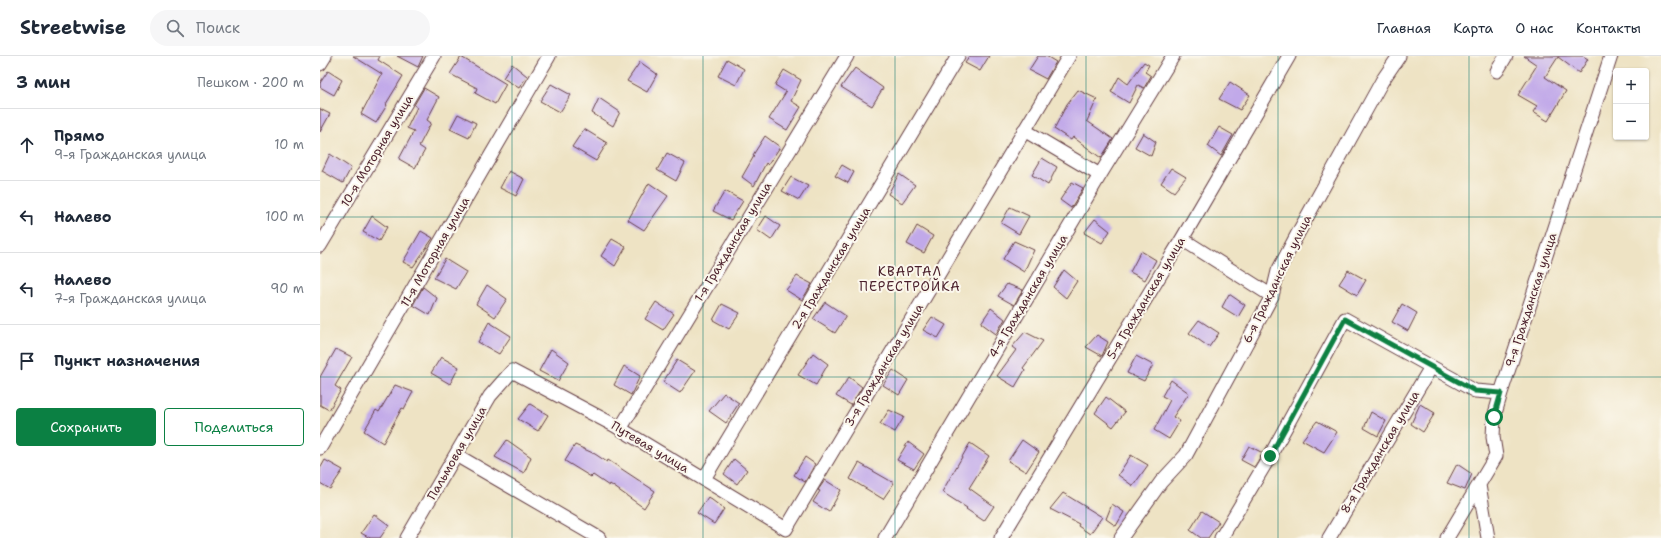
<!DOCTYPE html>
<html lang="ru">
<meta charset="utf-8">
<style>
:root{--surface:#fff;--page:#f6f6f7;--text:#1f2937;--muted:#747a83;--line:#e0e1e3;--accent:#0b8043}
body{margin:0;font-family:"Shantell Sans",sans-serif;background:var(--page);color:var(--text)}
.controls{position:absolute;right:12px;top:12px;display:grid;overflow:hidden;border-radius:4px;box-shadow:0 1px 3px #0004}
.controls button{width:36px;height:36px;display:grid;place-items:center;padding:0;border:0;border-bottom:1px solid var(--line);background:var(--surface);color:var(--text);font:20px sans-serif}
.stop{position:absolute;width:12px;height:12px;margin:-9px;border:3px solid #0b8043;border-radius:50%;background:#fff}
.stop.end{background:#0b8043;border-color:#fff;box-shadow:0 1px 4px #0008}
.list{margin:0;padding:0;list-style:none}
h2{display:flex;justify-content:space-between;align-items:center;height:52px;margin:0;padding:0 16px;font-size:17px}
h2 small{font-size:13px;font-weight:400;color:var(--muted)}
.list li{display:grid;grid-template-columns:26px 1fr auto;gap:12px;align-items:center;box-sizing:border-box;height:72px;padding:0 16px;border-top:1px solid var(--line)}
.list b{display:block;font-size:15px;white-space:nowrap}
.list p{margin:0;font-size:13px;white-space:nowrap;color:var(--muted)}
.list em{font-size:13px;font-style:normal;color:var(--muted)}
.actions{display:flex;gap:8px;padding:12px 16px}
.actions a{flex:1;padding:9px 0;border:1px solid var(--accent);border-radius:4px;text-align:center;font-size:14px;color:var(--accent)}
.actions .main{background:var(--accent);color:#fff}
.icon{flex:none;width:22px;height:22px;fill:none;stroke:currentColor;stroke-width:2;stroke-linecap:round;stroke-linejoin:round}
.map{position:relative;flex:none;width:1341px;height:482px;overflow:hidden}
header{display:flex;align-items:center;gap:24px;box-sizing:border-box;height:56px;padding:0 20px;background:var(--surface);border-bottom:1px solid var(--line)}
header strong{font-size:19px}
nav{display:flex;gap:22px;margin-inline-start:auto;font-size:14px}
.search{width:280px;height:36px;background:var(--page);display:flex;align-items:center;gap:10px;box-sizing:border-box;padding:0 14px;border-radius:22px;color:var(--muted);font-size:15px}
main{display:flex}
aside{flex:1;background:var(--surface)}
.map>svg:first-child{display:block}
</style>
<header>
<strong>Streetwise</strong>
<div class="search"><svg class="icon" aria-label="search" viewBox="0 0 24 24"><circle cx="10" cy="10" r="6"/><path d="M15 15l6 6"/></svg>Поиск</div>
<nav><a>Главная</a><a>Карта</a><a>О нас</a><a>Контакты</a></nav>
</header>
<main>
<aside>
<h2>3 мин<small>Пешком · 200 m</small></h2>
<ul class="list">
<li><svg class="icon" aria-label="ahead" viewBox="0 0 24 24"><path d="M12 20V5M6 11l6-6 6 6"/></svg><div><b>Прямо</b><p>9-я Гражданская улица</p></div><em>10 m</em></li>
<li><svg class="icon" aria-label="left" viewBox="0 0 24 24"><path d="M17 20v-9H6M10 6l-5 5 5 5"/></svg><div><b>Налево</b></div><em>100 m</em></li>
<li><svg class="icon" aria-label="left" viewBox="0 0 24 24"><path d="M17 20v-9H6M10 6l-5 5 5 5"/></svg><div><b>Налево</b><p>7-я Гражданская улица</p></div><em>90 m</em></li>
<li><svg class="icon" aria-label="arrive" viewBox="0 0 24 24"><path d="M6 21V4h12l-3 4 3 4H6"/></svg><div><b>Пункт назначения</b></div></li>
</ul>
<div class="actions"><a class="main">Сохранить</a><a>Поделиться</a></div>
</aside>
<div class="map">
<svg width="1341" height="482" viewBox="0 0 1341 482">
<rect width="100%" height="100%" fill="#fbf7ec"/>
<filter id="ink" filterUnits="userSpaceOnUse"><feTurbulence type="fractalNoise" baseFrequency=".025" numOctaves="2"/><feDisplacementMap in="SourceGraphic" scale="8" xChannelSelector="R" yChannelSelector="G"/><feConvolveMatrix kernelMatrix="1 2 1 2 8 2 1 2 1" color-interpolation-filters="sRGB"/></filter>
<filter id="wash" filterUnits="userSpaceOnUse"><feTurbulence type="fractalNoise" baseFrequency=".012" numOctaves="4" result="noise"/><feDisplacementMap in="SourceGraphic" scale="16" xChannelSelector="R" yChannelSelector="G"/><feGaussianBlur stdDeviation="0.9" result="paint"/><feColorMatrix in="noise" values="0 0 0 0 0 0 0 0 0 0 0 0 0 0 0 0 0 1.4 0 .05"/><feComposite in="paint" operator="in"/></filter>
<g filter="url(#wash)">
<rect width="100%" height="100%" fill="#eee3c4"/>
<g id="blocks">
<path fill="#c1a9e9" d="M33 0H60L58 4 83 20 66 48 67 49 56 67 41 58 62 18Z
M77 0H103L98 11Z
M650 0H669L660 15 645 7Z
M718 0H726L736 6 726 23 709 14Z
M1204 0H1263L1268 3 1259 17 1238 1 1225 21 1246 35 1228 65 1213 56 1217 50 1198 39 1217 9Z
M141 1 186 28 175 48 155 37 157 32 130 18Z
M407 3 424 13 416 29 398 20Z
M320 6 337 18 327 36 307 25Z
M824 6 829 9 825 16 831 20 824 32 818 29 809 47 791 36 799 21 808 28Z
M192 8 207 20 199 32 183 22Z
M535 12 563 32 552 50 521 31Z
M464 14 481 24 471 45 481 51 467 74 449 63 466 36 455 29Z
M8 15 22 24 14 39 0 31V27Z
M910 26 930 39 920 54 899 43Z
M231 28 251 39 240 56 220 45Z
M104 32 119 41 107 64 111 67 99 90 105 94 95 112 79 103 94 75 87 72 97 51 94 49Z
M758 34 777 43 767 65 793 83 781 102 753 81 751 84 734 73 747 48Z
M279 42 300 56 293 70 272 57Z
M0 53 10 58 0 76Z
M138 58 156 67 149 82 130 73Z
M899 71 913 79 901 100 888 90Z
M264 73 287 87 276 105 252 91Z
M823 77 836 86 831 100 815 91Z
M445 80 460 91 448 109 446 107 434 130 422 121 434 100 433 99Z
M347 97 365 107 356 125 337 114Z
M10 98 31 112 23 127 2 115Z
M722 102 737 111 728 129 712 119Z
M522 109 534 116 528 127 515 120Z
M851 112 866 121 854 136 841 127Z
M189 115 204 123 196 140 180 132Z
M579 118 595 129 582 147 568 138Z
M471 121 488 130 479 144 462 135Z
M752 126 763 132 751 152 740 144Z
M329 127 348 140 324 174 308 164Z
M405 135 423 145 411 164 393 155Z
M690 151 709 160 699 178 681 167Z
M52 160 67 171 59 185 43 176Z
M446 160 460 170 451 184 437 174Z
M775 163 790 175 782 187 764 177Z
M597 170 613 180 604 197 587 188Z
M101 175 113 182 93 211 83 206Z
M292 183 306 191 295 210 281 200Z
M694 185 714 194 704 216 683 203Z
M821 195 836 204 825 224 810 216Z
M125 203 146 216 136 233 114 222Z
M744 214 757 225 746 242 733 231Z
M1028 214 1046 224 1037 239 1019 228Z
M477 220 492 228 482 244 466 234Z
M687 228 703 234 694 249 678 240Z
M167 229 187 243 175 261 156 248Z
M103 231 117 242 110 259 93 249Z
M909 238 925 249 918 261 902 251Z
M336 246 354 258 343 274 325 263Z
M505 246 526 260 515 277 493 263Z
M402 248 420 257 409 273 393 264Z
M1082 248 1097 257 1088 275 1072 266Z
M671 252 685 263 676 278 661 267Z
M612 261 626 269 618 282 603 274Z
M879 264 899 277 889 291 869 277Z
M169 266 191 280 179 298 158 286Z
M705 276 723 285 703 312 705 314 695 331 677 320 696 294 692 291Z
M777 279 788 286 782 300 766 291Z
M16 293 32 301 15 330 21 334 9 354 0 349V321Z
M231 293 249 306 238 325 219 315Z
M493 297 508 308 496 329 478 319Z
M816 300 833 309 824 325 807 317Z
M121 301 139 311 130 328 111 317Z
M357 304 375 315 360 337 343 326Z
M304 310 320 320 311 339 294 329Z
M573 314 588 324 579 339 563 329Z
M529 321 542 331 531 349 516 340Z
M851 324 869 337 853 361 860 365 849 383 834 374 850 344 842 340Z
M75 329 93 336 84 353 82 352 63 387 44 375 56 354 59 356Z
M404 337 419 347 406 367 389 355Z
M786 341 805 356 793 371 775 357Z
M210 348 228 359 218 375 198 363Z
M1100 348 1115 357 1103 376 1091 368Z
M569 354 584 361 575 376 560 368Z
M1051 356 1066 365 1058 380 1044 372Z
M997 365 1017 376 1004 396 982 384Z
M187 384 211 401 204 417 175 401Z
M702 384 719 396 706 416 688 405Z
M588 386 604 398 594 413 577 404Z
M650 387 669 400 649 432 674 450 664 465 646 453 647 452 622 436Z
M255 389 275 398 287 406 288 404 335 435 324 452 290 428 289 430 273 419 271 421 245 405Z
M929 390 943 397 934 411 921 404Z
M811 399 828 409 813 430 798 419Z
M485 401 495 408 485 426 474 419Z
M414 403 427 414 417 428 404 418Z
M5 404 23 414 10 433 0 427V413Z
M539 407 574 427 563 443 530 423Z
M1137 408 1152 418 1145 434 1127 427Z
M505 424 521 434 509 456 493 446 500 435 498 434Z
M743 437 782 461 770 478 758 470 759 468 730 453Z
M388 441 404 453 394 468 377 457Z
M792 448 804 456 796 470 786 463Z
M882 455 899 466 888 482H881L870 474Z
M54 458 69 469 60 482H50L41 477Z"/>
</g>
</g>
<g filter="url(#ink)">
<use href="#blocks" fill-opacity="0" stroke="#633c42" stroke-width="1"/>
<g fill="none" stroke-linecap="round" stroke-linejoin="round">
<defs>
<path id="street" d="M0 8 5 0
M1177 15 1186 0
M704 74 780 119
M862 183 952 240
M0 190 114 0
M300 373 527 0
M0 392 229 0
M136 399 279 482
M384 423 638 0
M1159 429 1168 482
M87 482 170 340 192 315 294 369 466 473 749 0
M565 482 780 119 853 0
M681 482 862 183 969 0
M801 482 841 426 866 399 952 240 958 215 977 179 1062 25 1079 0
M901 482 950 400 1025 263 1155 335 1181 337
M1009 482 1111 311
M1127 482 1176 400 1173 381 1174 361 1181 337 1291 0"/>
</defs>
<use href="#street" stroke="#633c42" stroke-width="15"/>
<use href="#street" stroke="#fff" stroke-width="13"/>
</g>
</g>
<g fill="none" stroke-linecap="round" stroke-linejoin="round" filter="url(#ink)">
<path stroke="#0b8043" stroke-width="5" d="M950 400 1025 263 1155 335 1181 337 1174 361"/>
</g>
<path fill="none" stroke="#0f766e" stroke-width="1" stroke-opacity="0.55" d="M192 0V482M383 0V482M575 0V482M766 0V482M958 0V482M1149 0V482M0 161H1341M0 321H1341"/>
<g text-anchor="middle" stroke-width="4" stroke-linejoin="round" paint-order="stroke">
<g font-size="12" fill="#4a1f2b" stroke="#fbf7ec">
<text transform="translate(57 95) rotate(-59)" y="4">10-я Моторная улица</text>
<text transform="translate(413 186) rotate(-59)" y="4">1-я Гражданская улица</text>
<text transform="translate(115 196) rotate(-60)" y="4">11-я Моторная улица</text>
<text transform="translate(511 212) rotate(-59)" y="4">2-я Гражданская улица</text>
<text transform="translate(957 223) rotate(-64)" y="4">6-я Гражданская улица</text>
<text transform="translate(708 240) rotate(-59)" y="4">4-я Гражданская улица</text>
<text transform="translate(826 242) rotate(-59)" y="4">5-я Гражданская улица</text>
<text transform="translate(1211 244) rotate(-72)" y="4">9-я Гражданская улица</text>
<text transform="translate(564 309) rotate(-59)" y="4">3-я Гражданская улица</text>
<text transform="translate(330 391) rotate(31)" y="4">Путевая улица</text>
<text transform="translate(1060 396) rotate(-59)" y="4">8-я Гражданская улица</text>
<text transform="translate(137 397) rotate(-60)" y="4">Пальмовая улица</text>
</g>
<g font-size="13" letter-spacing="1" fill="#4a1f2b" stroke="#fbf7ec">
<text x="590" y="220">КВАРТАЛ<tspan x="590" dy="15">ПЕРЕСТРОЙКА</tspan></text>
</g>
</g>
</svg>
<div class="controls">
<button>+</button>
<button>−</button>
</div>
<div class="stop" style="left:1174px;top:361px"></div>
<div class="stop end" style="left:950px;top:400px"></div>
</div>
</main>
